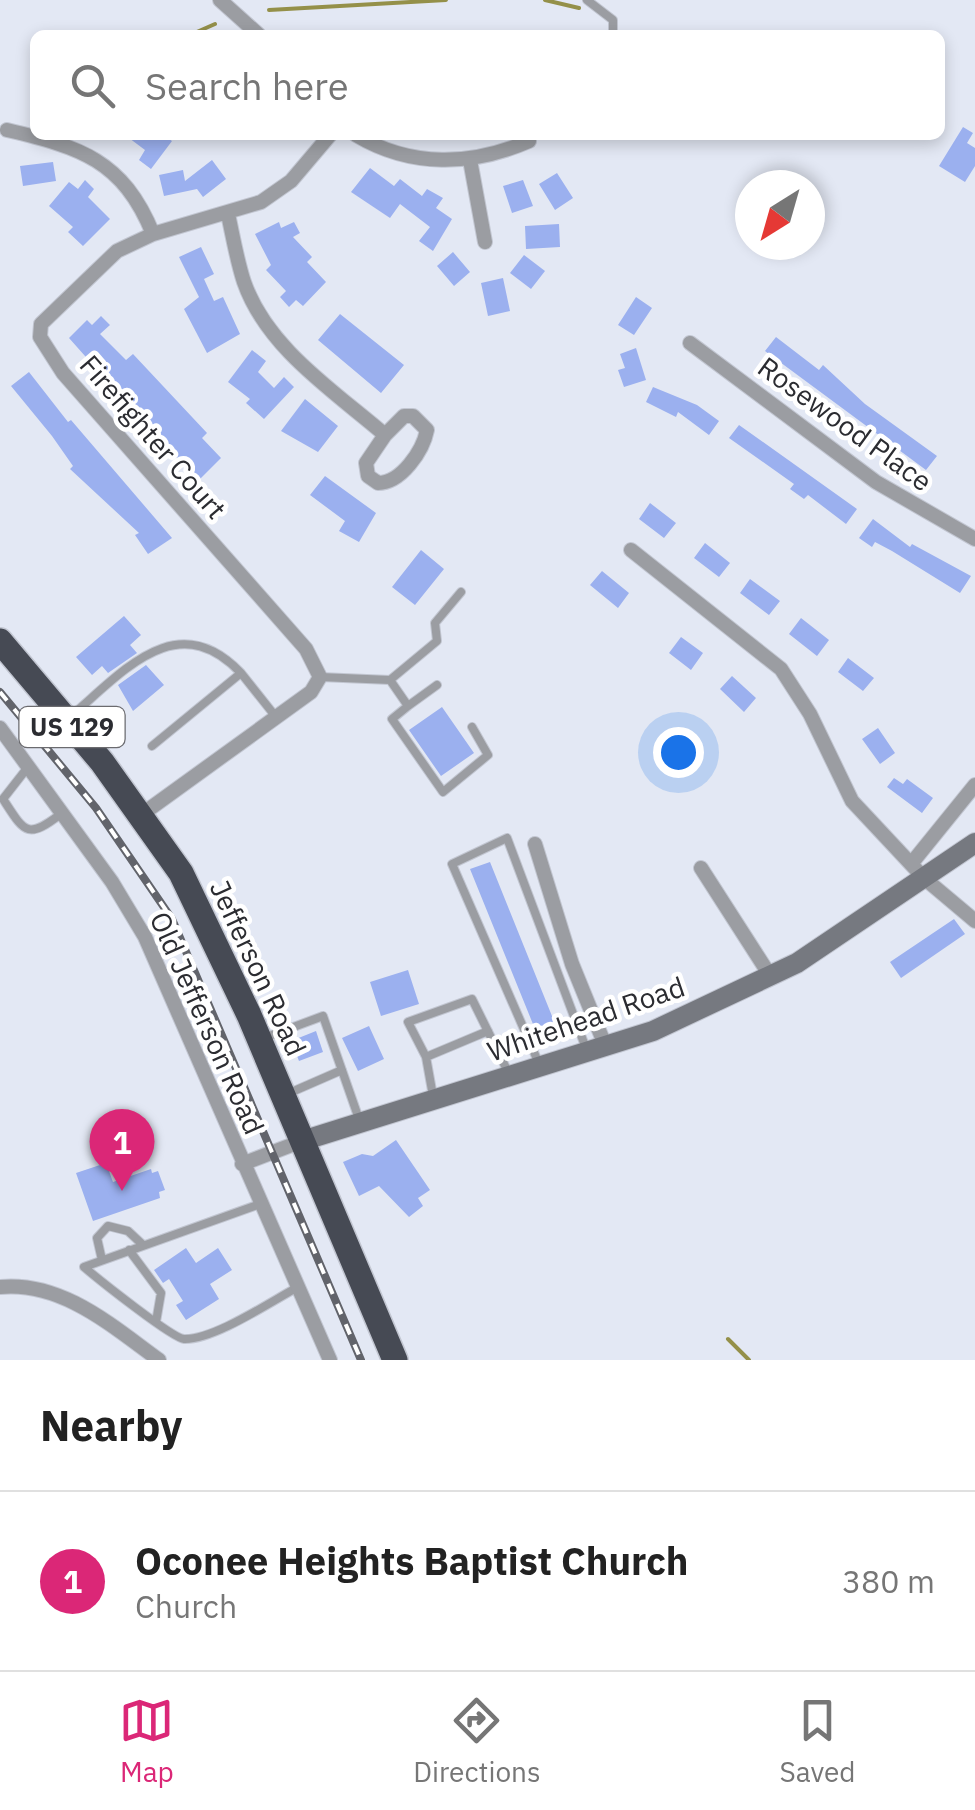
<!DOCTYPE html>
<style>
:root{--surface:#fff;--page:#f6f6f6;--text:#222;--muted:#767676;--line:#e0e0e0;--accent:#db2777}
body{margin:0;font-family:"IBM Plex Sans",sans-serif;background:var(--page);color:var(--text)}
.compass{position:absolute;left:735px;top:170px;width:90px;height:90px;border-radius:50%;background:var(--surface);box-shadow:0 5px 15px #0003;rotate:217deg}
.you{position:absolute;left:678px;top:752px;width:35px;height:35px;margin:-25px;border:8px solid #fff;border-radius:50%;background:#1a73e8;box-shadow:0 0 0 15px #1a73e833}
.badge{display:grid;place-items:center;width:65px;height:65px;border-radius:50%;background:var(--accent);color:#fff;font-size:32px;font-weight:700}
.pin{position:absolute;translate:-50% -82px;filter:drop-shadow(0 2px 5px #0008)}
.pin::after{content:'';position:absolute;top:52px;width:35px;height:30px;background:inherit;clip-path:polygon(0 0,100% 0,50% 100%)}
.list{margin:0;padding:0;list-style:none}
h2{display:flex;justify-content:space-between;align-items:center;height:130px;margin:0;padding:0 40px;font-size:42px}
h2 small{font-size:32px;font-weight:400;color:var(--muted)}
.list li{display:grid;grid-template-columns:65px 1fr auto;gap:30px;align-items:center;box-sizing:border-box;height:180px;padding:0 40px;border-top:2px solid var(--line)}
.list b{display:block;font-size:38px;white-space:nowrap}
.list p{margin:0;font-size:32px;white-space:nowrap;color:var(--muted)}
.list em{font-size:32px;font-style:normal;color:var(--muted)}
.icon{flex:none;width:55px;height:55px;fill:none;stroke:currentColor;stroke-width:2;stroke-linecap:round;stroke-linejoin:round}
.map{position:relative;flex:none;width:975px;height:1360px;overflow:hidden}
.search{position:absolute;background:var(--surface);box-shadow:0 5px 15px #0003;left:30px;right:30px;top:30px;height:110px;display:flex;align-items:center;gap:25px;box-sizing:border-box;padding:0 35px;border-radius:15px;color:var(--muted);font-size:38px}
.sheet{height:310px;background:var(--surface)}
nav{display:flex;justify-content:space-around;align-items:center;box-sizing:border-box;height:140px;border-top:2px solid var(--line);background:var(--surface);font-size:28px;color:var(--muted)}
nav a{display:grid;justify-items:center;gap:5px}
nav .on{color:var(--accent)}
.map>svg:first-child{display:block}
</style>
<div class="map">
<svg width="975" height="1360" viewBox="0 0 975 1360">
<rect width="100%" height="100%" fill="#e3e8f4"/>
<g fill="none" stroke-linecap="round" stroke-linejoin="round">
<path stroke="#949049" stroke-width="4" d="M545 0 579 8
M269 10 446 0
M190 35 215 24
M728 1339 749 1360"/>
</g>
<path fill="#9bb0ef" d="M963 127 973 133 967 143 975 148V166L965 182 939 166Z
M125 135H163L172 141 151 169 139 160 145 150Z
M212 160 226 179 203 197 197 189 164 196 159 175 183 170 185 181Z
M53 162 56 181 23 186 20 166Z
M370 168 394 186 400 179 422 196 427 189 443 198 436 208 452 219 433 251 419 241 430 227 400 204 390 218 351 192Z
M557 173 573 198 555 210 539 184Z
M85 180 94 189 88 197 110 219 83 246 68 232 73 227 49 206 69 182 78 189Z
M523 180 533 206 512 213 503 186Z
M279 222 281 228 294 222 300 233 293 237 312 257 307 262 326 282 303 306 296 300 289 307 280 297 286 291 266 270 271 265 255 234Z
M559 224 560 247 526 249 525 226Z
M201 247 214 274 204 279 214 301 223 297 240 334 207 353 184 309 199 297 179 257Z
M453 252 470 272 454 286 437 266Z
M524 255 545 271 531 289 510 273Z
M503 278 510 311 488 316 481 283Z
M636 297 652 308 634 335 618 325Z
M340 314 404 365 381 393 318 340Z
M101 316 110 325 100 334 126 360 133 354 207 433 202 438 221 458 197 482 69 338 87 320 92 325Z
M776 337 819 370 823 365 865 404 937 456 926 470 765 351Z
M636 348 646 380 624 387 618 370 625 368 620 354Z
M252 350 266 361 258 372 274 388 284 377 294 387 264 419 246 403 250 399 228 382Z
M29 372 68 422 71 420 172 538 148 554 135 535 139 533 70 469 73 466 52 436 11 386Z
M653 387 697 405 719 421 709 435 678 412 676 417 646 402Z
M305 399 338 426 318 452 281 431Z
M739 425 857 509 846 524 808 495 804 499 790 489 794 484 729 438Z
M325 476 376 513 359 542 339 531 345 521 310 495Z
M650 503 676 523 664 538 639 519Z
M873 519 910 547 912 544 971 576 960 593 892 551 875 542 872 547 859 538Z
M705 543 730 563 719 577 694 558Z
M421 550 444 569 415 605 392 587Z
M602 571 629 593 618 608 590 585Z
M750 579 780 601 769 615 740 593Z
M124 616 141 635 130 645 137 653 108 673 102 666 92 675 76 657Z
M801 618 829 640 817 656 789 634Z
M681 637 703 653 691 670 669 653Z
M848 658 874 678 863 691 838 672Z
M146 665 164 685 133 711 118 685Z
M732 676 756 698 744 712 720 689Z
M442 707 474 753 441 776 409 730Z
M878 728 895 753 880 764 862 739Z
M894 778 903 784 907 779 933 798 922 813 887 787Z
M490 862 556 1026 537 1034 470 869Z
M954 919 965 934 901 978 890 962Z
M408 970 419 1004 381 1016 370 982Z
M369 1026 384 1059 358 1071 342 1038Z
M316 1031 323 1052 299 1061 291 1041Z
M396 1140 430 1190 418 1198 423 1206 409 1217 379 1186 359 1196 343 1162 362 1154 373 1156Z
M106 1163 113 1182 151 1169 152 1173 158 1171 165 1190 159 1192 160 1198 93 1221 76 1173Z
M186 1248 196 1263 218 1248 232 1270 210 1284 219 1299 186 1320 176 1305 183 1301 169 1279 163 1283 154 1270Z"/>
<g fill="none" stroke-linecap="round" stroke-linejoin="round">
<defs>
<path id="lane" d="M587 0 613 20V35
M320 677 390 680 437 641 435 623 461 592
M390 680 408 706 392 719 443 792 488 755 472 727
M408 706 437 685
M71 716C124 671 177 606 241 673
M152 746 241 673 276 717
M28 767 3 799C25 833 27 840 62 813
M264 1038 323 1016 359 1119
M426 1057 408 1022 472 999 510 1076
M540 1066 452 864 507 838 587 1051
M287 1094 342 1070
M433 1096 426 1057 488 1031
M260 1204 84 1267C98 1279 172 1338 184 1339 214 1340 270 1302 298 1287
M129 1250 161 1293 156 1322
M102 1260 97 1238 108 1226 128 1231 143 1245"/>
<path id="street" d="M220 0 259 35
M7 130C80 147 123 160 153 234
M356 135C411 168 472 166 529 141
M470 160 485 242
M228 214C233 237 237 261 244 282 267 348 334 391 385 435L366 463 368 476 378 483C401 483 423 451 427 430L413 416H404L385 435
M690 343 876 482 975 539
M631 550 781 669 810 714 852 801 924 878 975 921
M0 728 112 882 145 937 330 1360
M141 815 311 692 320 677 306 649 63 373 40 337 41 324 117 251 153 234 261 202 291 181 330 135
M535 844 572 964 605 1045
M911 864 975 785
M701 868 771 977
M242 1164 302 1141
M0 1287C62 1281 112 1326 159 1360"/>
<path id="secondary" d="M302 1141 653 1031 797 963 975 843"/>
<path id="highway" d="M0 641 102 762 181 873 249 1015 395 1360"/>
</defs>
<use href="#lane" stroke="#c2c6d1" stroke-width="10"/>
<use href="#street" stroke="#c2c6d1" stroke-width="16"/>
<use href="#secondary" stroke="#c2c6d1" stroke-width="22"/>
<use href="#highway" stroke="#c2c6d1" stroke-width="28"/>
<use href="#lane" stroke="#9b9da2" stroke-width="8"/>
<use href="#street" stroke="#9b9da2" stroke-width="14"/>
<use href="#secondary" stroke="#767980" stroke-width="20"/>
<use href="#highway" stroke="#464a54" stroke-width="25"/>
<defs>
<path id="rail" d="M0 692 96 808 172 919 361 1360"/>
</defs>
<use href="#rail" stroke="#62646b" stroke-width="8"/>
<use href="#rail" stroke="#fff" stroke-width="4" stroke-dasharray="11" stroke-linecap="butt"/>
</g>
<g text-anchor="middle" stroke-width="9" stroke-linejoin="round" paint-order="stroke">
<rect fill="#fff" stroke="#6b6b6f" stroke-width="2.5" x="19.5" y="707" width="105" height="40" rx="8"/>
<g font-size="25" font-weight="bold" fill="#2b2c31">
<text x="72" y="736">US 129</text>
</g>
<g font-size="28" fill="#2b2c31" stroke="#fff">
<text transform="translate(845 424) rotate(36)" y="10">Rosewood Place</text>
<text transform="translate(153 437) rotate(49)" y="10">Firefighter Court</text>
<text transform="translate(258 968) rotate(65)" y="10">Jefferson Road</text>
<text transform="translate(586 1019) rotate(-19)" y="10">Whitehead Road</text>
<text transform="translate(207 1023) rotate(66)" y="10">Old Jefferson Road</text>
</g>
</g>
</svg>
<svg class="compass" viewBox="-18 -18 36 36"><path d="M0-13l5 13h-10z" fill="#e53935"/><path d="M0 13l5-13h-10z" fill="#767676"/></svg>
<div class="you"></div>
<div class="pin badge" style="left:122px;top:1191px">1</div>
<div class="search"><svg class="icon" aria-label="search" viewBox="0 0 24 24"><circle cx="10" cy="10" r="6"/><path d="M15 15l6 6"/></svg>Search here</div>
</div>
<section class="sheet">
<h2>Nearby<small></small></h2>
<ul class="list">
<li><span class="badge">1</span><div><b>Oconee Heights Baptist Church</b><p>Church</p></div><em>380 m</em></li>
</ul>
</section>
<nav>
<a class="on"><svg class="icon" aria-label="map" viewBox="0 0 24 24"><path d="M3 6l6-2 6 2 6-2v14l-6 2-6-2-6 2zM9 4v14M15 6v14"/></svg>Map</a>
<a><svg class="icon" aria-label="directions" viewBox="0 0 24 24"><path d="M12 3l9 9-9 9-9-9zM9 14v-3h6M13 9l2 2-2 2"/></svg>Directions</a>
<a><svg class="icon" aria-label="saved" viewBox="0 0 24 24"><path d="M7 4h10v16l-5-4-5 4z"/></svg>Saved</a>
</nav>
